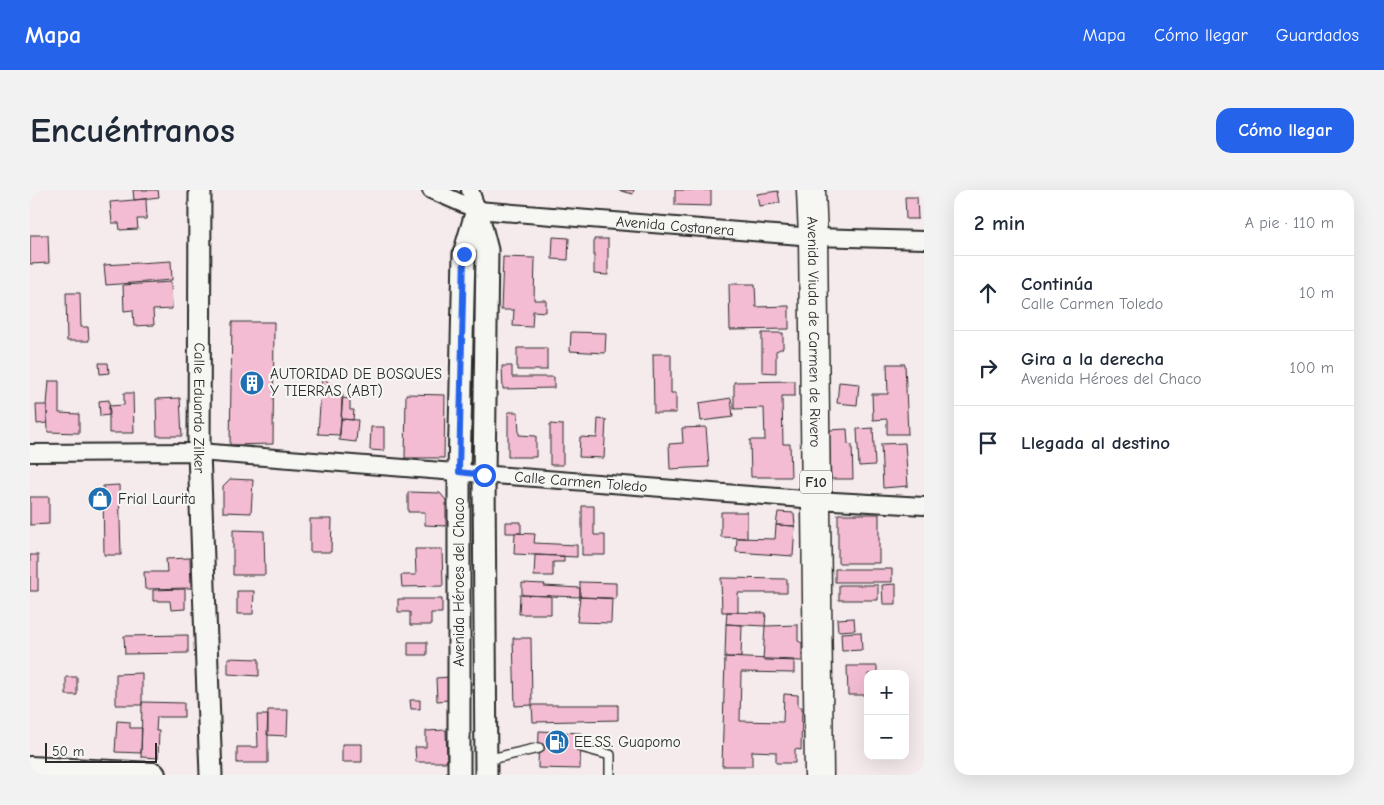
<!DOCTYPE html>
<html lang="es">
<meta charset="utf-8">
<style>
:root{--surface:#fff;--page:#f2f2f3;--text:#1f2937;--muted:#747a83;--line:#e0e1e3;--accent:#2563eb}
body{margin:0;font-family:"Comic Neue",sans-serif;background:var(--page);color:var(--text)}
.controls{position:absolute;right:15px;bottom:15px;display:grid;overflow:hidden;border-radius:10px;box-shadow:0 5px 20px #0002}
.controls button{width:45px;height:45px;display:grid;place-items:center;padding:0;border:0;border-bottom:1px solid var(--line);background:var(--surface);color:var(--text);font:25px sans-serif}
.scale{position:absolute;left:15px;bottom:12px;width:112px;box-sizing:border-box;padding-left:5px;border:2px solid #2b2b2b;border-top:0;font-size:14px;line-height:18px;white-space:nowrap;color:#2b2b2b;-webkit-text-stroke:4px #f6f6f2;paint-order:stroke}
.stop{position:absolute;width:15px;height:15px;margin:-11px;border:4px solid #2563eb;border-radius:50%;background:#fff}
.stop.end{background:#2563eb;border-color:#fff;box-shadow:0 1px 5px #0008}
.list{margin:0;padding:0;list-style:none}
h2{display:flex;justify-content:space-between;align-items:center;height:65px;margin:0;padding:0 20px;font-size:21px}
h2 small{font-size:16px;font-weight:400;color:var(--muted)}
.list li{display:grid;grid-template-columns:32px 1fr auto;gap:15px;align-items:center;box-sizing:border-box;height:75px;padding:0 20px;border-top:1px solid var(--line)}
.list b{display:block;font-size:19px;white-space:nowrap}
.list p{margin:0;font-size:16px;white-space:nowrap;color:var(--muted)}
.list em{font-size:16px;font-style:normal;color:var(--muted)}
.icon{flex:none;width:28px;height:28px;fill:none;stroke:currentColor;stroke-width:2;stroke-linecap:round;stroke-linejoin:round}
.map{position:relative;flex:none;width:894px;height:585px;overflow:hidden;border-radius:15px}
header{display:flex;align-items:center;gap:30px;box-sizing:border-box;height:70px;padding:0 25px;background:var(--accent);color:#fff}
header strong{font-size:24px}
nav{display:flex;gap:28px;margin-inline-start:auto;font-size:18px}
.intro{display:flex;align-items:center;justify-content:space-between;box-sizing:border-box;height:120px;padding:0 30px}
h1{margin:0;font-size:35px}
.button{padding:12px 22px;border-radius:15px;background:var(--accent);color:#fff;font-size:18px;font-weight:700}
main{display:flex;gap:30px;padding:0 30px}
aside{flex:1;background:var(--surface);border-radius:15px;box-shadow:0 5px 20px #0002}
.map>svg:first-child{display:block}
</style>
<header>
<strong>Mapa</strong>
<nav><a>Mapa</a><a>Cómo llegar</a><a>Guardados</a></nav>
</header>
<div class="intro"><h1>Encuéntranos</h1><a class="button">Cómo llegar</a></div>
<main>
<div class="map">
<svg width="894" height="585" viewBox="0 0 894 585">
<rect width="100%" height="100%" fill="#f5eaec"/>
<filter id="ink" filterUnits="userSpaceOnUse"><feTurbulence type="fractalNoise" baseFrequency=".02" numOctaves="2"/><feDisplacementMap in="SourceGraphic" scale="10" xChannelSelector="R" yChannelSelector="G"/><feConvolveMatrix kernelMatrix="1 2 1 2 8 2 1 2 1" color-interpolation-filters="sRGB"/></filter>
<g filter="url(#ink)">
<path fill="#f3bcd3" stroke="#2b2b2b" d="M103 0H128L129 7 104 10Z
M588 0H604L603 4Z
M645 0H681V16L645 15Z
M748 1 750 13 729 16 727 4Z
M875 7H887L888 29H876Z
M116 9 117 29H107L108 39 90 40 89 33H82L80 12Z
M0 45H18L19 73 0 74Z
M523 47 539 48 538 70 522 69Z
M564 49H578V85L564 84Z
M473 67 505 68 504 110H516V122L503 121 502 137 483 136 484 120H471Z
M141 71 142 90 76 95 74 75Z
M141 92 142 119 123 120 124 135 104 136 103 120 94 121 93 95Z
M699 94H725L726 117 759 116V139L700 140Z
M36 103H50L51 137H58L59 151H37Z
M202 132H244L243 254 200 255Z
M541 142 576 143 575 163 540 161Z
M732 143H753V158L746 161V183L732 182Z
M487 158H517V180H487Z
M623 164H641V203H646V223H624Z
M69 173H78L79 183 70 184Z
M857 174H875L878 244H857V229L843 230 842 204H858Z
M472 176H482V187H524V198L473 199Z
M292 187 313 204 310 245 288 244Z
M19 191H29V223L49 224V243L18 242 17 215Z
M765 191V206H752L753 254H760L761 287H721L720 250H735L734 218 704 219V192Z
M809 192 829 194 827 215 807 213Z
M94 203H103L104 243H79V216L94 215Z
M376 204 415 205 414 268H375Z
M150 208 152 246H127L126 209Z
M312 208 320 209V220H324L323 230 311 229Z
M701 208 703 227 671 231 669 213Z
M79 210 80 225 70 226 69 211Z
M6 215H17V233L7 234Z
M478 222H488L489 245 506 246V267H478Z
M311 229 328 230 326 252 309 250Z
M568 229 576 230 574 268 549 267 550 247 567 248Z
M520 234 533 235V275H520Z
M341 237H354V261L340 260Z
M676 237 679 277 640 279 639 254 653 253 652 238Z
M843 238 845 275 829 276 827 239Z
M817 239 818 254 822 255 823 289H801L799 240Z
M875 253 878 296 853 298 851 254Z
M200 289 223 290 221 323 193 322V296Z
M89 295 91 365H74L73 296Z
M378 302 410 303 416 310V336L395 335V322H378Z
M0 307H19V334L0 335Z
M552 316H564V345H575V365H552Z
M691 322H717V348L691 347Z
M748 322 764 323 765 336 746 335Z
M808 324H849V373H808Z
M280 329H302L301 362H280Z
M476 332H491V343H476Z
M746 335 765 336 763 366 706 362 707 348 745 349Z
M203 340 234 341 235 385H203Z
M485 343 505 344 504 353 547 355V367L484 364Z
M385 359H412L413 396 372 397 371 385H386Z
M0 365H8V401H0Z
M505 365 534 366V372H523V386H504Z
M160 368 161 398 115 399 114 382H137L136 369Z
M805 379H862V392H805Z
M691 388 757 389V403H708V422H692Z
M550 392 586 393V409L550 407Z
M492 393 515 394 514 396 550 398V407L492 405Z
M866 394V414H853L852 395Z
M809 395H848V410H809Z
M155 399V419L141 420 140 411H123V400Z
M207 401H224L223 424H207Z
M490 405 521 406V424H489Z
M550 407 582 408 581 433 547 432Z
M368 409H412V423H401V435H380V422H368Z
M697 422 736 423 735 436 696 434Z
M824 428 825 440 808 441 807 429Z
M696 434 712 435 711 467H695Z
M768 435V451L772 453V471L733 470 735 436Z
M831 442 832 460 812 461 811 443Z
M158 445V463L95 464 94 446Z
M483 448H501L502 515 485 516Z
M378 452H397V465H378Z
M695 467 764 470V483L711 482 710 531 753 532 754 504 768 505V517H772L771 560 765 559V573H746V562L722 561V576H692Z
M198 468 229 469V486L198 484Z
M817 476H847V484H838V505H818Z
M112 483V515H86V484Z
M36 487H47V505H36Z
M419 487V510L407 511 406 488Z
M380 510H390V519H381Z
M112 512 154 513V527H127L126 541H129L128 568 111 567Z
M502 515H588V530L503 532Z
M238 520H258L257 546 237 545Z
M227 525H238V573H207V557H228Z
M87 531 100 532V538H112L111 563 85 562Z
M416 540 417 572H386L385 557H396V541Z
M509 541 551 543 550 579 508 578Z
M312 554H332V572H312Z"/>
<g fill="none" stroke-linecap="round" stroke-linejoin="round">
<defs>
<path id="service" d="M551 557 580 565V585
M456 570 509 558"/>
<g id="minor">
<path id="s1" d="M401 0 447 20 783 47 894 50"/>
<path d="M440 0 447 20"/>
<path id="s2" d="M0 263 169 262 786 310 894 316"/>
</g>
<g id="tertiary">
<path id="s3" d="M170 0 169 262 181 585"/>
<path d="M447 21 457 60 454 285 456 585"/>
<path d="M429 585V282L434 64 447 20"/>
</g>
<path id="secondary" d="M0 579 123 585"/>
<g id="trunk">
<path id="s4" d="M781 0 783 47 789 585"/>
</g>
</defs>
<use href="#service" stroke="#2b2b2b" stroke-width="12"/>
<use href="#minor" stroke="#2b2b2b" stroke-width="20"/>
<use href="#tertiary" stroke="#2b2b2b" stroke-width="25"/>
<use href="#secondary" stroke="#2b2b2b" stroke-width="28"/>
<use href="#trunk" stroke="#2b2b2b" stroke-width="31"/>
<use href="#service" stroke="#f6f6f2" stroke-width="9"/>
<use href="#minor" stroke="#f6f6f2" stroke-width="16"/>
<use href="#tertiary" stroke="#f6f6f2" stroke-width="21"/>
<use href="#secondary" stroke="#f6f6f2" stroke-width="24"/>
<use href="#trunk" stroke="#f6f6f2" stroke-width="28"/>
</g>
</g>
<g fill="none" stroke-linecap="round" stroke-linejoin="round" filter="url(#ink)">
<path stroke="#2563eb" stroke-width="6" d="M434 64 429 282 454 285"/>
</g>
<defs>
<symbol id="building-disc" viewBox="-11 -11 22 22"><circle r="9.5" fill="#1f6fb2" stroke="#f6f6f2"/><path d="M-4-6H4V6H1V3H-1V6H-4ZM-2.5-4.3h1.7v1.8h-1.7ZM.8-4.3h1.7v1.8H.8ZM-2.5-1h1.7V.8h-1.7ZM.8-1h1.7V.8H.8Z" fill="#fff"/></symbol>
<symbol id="shop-disc" viewBox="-11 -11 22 22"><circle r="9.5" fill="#1f6fb2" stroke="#f6f6f2"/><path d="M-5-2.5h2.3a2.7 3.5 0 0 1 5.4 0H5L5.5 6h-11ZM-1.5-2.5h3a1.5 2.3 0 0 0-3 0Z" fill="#fff"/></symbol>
<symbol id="fuel-disc" viewBox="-11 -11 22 22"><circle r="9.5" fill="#1f6fb2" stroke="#f6f6f2"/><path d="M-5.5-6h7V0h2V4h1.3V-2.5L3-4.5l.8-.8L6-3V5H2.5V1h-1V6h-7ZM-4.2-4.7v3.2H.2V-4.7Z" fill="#fff"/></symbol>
</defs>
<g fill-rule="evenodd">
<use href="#building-disc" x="208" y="179" width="28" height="28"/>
<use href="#shop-disc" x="56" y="295" width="28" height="28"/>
<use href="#fuel-disc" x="513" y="538" width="28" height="28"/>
</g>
<g text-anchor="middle" stroke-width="4.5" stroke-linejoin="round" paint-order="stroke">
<rect fill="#f6f6f2" stroke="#686867" stroke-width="1" x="770" y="280.5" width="32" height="23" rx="4"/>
<g font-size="14" font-weight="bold" fill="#2b2b2b">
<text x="786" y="297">F10</text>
</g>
<g font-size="15" fill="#2b2b2b" stroke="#f6f6f2">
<text dy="5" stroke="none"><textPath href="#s1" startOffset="249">Avenida Costanera</textPath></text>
<text dy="5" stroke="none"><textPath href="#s4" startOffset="142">Avenida Viuda de Carmen de Rivero</textPath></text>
<text dy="5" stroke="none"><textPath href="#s3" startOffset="218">Calle Eduardo Zilker</textPath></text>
<text dy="5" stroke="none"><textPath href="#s2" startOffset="552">Calle Carmen Toledo</textPath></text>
<text transform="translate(429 392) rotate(-90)" y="5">Avenida Héroes del Chaco</text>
</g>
<g font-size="15" fill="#2b2b2b" stroke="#f6f6f2" text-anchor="start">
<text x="240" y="189">AUTORIDAD DE BOSQUES<tspan x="240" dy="17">Y TIERRAS (ABT)</tspan></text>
<text x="88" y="314">Frial Laurita</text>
<text x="544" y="557">EE.SS. Guapomo</text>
</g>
</g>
</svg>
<div class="controls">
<button>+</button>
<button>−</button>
</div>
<div class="scale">50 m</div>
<div class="stop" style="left:454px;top:285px"></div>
<div class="stop end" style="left:434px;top:64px"></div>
</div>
<aside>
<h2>2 min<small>A pie · 110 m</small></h2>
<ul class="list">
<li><svg class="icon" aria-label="ahead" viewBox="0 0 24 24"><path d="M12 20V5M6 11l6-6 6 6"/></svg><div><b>Continúa</b><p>Calle Carmen Toledo</p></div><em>10 m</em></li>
<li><svg class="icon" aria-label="right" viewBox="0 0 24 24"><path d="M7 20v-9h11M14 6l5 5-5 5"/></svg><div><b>Gira a la derecha</b><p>Avenida Héroes del Chaco</p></div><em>100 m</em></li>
<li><svg class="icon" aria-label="arrive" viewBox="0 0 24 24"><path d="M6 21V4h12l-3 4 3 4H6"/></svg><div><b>Llegada al destino</b></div></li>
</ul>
</aside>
</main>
